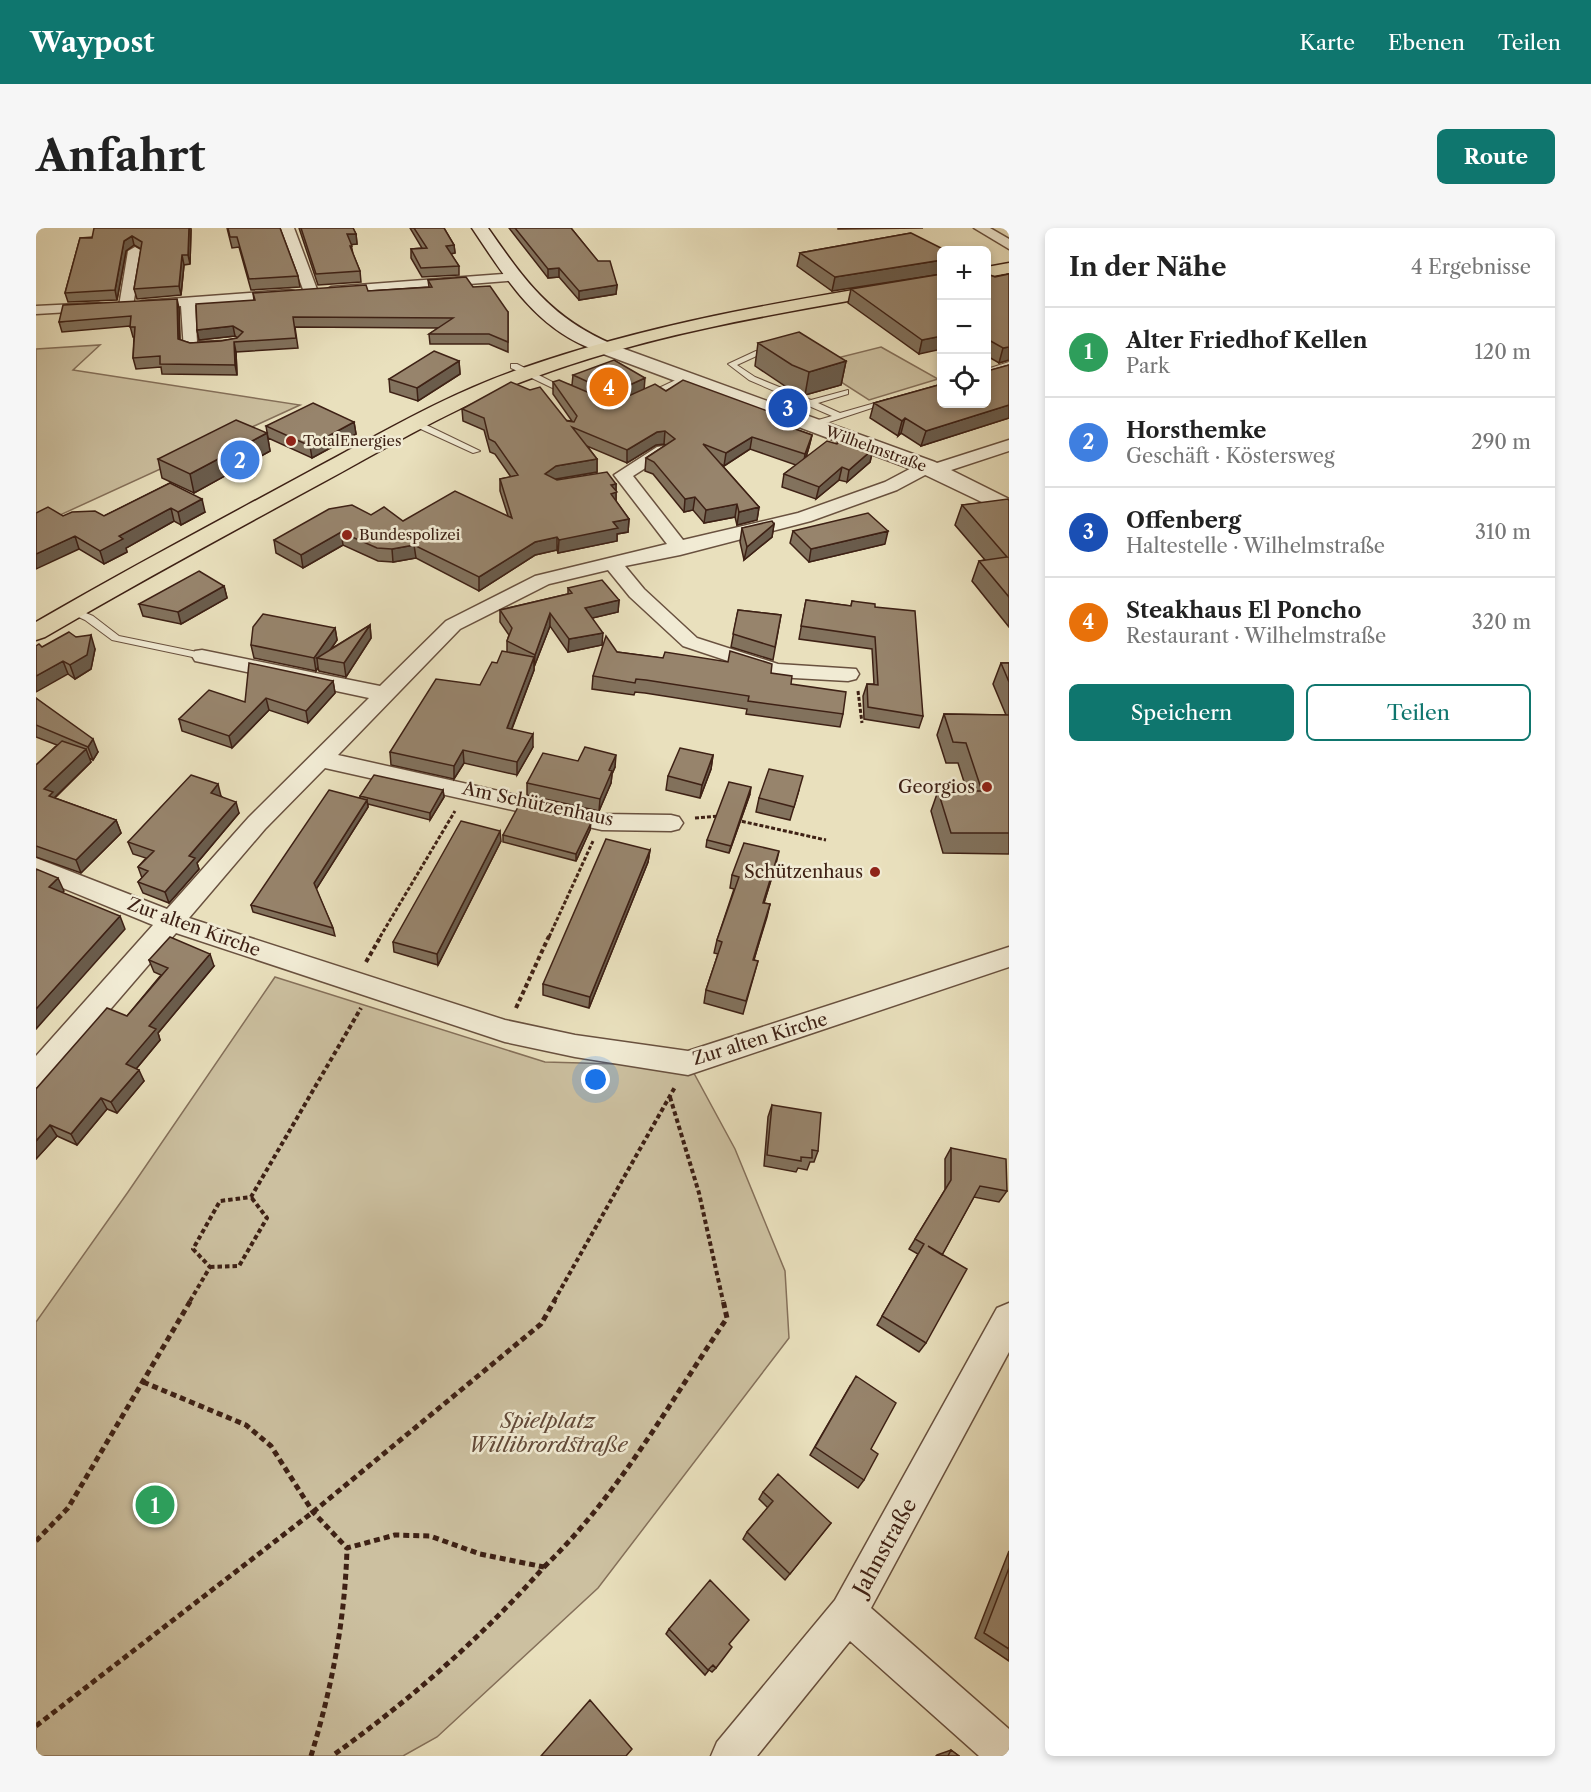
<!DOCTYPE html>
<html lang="de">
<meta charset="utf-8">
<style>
:root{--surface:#fff;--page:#f6f6f6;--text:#222;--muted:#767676;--line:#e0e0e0;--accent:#0f766e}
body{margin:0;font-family:"Libre Caslon Text",serif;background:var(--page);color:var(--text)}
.controls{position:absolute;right:18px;top:18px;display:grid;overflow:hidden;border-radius:9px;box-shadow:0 3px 9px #0003}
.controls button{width:54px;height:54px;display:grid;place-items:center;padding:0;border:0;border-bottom:2px solid var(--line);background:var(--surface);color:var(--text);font:30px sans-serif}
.you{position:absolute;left:560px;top:852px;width:21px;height:21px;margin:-15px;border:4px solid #fff;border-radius:50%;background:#1a73e8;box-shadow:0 0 0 9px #1a73e833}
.badge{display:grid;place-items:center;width:39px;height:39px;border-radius:50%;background:var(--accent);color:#fff;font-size:20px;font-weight:700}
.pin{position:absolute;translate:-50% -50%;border:3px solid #fff;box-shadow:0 2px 6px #0006}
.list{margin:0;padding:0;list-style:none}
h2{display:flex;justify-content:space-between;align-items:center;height:78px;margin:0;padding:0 24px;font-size:26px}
h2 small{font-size:20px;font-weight:400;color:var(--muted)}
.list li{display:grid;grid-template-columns:39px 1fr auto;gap:18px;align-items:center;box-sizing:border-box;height:90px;padding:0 24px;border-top:2px solid var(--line)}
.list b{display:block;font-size:22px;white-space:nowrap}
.list p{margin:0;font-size:20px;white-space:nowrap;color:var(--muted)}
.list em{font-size:20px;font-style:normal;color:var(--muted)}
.actions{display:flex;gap:12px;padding:18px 24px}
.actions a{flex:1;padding:14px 0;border:2px solid var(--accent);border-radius:9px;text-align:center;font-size:21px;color:var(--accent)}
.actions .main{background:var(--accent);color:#fff}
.icon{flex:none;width:33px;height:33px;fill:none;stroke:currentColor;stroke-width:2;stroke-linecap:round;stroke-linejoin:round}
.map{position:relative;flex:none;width:973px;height:1528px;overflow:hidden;border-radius:9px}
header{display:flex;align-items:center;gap:36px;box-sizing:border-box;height:84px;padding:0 30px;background:var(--accent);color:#fff}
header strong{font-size:28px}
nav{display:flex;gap:33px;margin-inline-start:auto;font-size:21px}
.intro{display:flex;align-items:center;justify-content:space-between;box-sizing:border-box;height:144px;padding:0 36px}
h1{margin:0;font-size:42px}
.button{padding:15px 27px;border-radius:9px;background:var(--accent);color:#fff;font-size:21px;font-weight:700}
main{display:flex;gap:36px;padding:0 36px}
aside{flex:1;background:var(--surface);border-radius:9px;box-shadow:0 3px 9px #0003}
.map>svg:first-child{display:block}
</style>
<header>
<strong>Waypost</strong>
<nav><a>Karte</a><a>Ebenen</a><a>Teilen</a></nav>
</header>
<div class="intro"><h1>Anfahrt</h1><a class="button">Route</a></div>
<main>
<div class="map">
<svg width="973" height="1528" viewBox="0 0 973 1528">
<rect width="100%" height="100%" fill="#e9e0bd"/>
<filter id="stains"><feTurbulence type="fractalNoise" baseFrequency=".00333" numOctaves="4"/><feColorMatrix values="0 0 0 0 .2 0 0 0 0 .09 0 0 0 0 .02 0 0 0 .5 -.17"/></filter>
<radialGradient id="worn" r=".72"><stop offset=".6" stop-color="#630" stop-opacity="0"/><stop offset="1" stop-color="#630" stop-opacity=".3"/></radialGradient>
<path fill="#ccc0a0" stroke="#85705a" stroke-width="1.5" d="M64 117 37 142 264 177 0 298V121Z
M845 119 902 151 833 172 777 136Z
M239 749 509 834 654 838 699 921 749 1043 753 1110 562 1360 401 1509 367 1528H0V1094L92 964Z"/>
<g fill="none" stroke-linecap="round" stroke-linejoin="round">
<defs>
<path id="service" d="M720 123 727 125 701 137 719 149 775 172 812 162V166L782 175 804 185 853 171 857 173 778 199H772V195L796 188 713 152 692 136Z
M973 134V139L951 145V141Z
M475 136H481L538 165 531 167 475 140Z
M646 149 653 151 613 170 606 168Z
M376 193H382L444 223 437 225 376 197Z
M38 380 57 388 83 408 166 425 171 428 166 431 76 412 49 392 34 385V381Z"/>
<path id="minor" d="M244 0H258L282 64 280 67H270L268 64Z
M938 0H954L973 11V21Z
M99 19 106 23 97 78 90 82 83 78 92 23Z
M479 45 484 46V52L295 67 288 63 295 59Z
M253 62 258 63 260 66 258 69 159 77 161 114 191 113 194 116 186 121 148 122 145 78 106 81 99 77 106 73Z
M62 75 67 76 69 79 67 82 0 86V78Z
M973 212V223L903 246H891L861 262 775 293 644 327 589 338 608 361 661 410 742 436 820 441 823 446 820 451 812 453 740 449 647 418 594 369 572 342 513 356 424 401 302 527 566 586 635 587 643 589 647 595 643 601 635 603 566 602 289 540 229 601 153 690 469 792 539 807 652 823 973 719V739L652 847 539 829 469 814 140 705 10 856 0 860V828L117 697 0 649V630L131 681 213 589 333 470 159 433 156 428 159 423 166 422 344 458 410 393 499 348 631 316 578 247 621 219 627 218 636 223 597 248 647 312 762 285 849 254 885 235 898 236Z
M973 1075V1124L835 1380 973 1501V1528H943L814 1413 721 1528H675L681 1514 799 1372 961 1080Z"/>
<path id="tertiary" d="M569 114 899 234 973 271V287L883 244 562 124 560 120Z"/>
<path id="secondary" d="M436 0H452C489 53 515 90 576 116L578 120 576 124C566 126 559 122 549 118 496 95 467 46 436 0Z"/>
<path id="primary" d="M973 35V45L951 49V39Z
M906 47V57C768 81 627 101 496 150 421 177 352 219 282 257 190 307 99 356 9 409L0 412V394C91 341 184 292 276 242 344 206 411 166 484 141 620 93 763 71 906 47Z"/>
</defs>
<use href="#service" stroke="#69513f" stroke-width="2"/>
<use href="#minor" stroke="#69513f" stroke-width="3"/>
<use href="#tertiary" stroke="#69513f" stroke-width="3"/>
<use href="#secondary" stroke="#3e2115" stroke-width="3"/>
<use href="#primary" stroke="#3e2115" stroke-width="3"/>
<path stroke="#3e2115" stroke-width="3" stroke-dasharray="4 2" stroke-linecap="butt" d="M822 463 826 495
M659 590 684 588
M700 592 790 612
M344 709 419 583
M513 709 557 613"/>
<path stroke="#3e2115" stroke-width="4" stroke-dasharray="4.5 3" stroke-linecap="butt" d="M330 734 345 708
M480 780 513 708
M634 869 663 965 687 1073
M174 1039 203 1038 231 990 215 969
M154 1073 174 1039 157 1021 184 973 215 969 325 780
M518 1073 639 859"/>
<path stroke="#3e2115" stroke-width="5" stroke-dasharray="6 4" stroke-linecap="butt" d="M107 1154 210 1197 235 1218 277 1284 311 1320 359 1307 394 1308 444 1326 508 1339C445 1410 373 1473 296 1528
M0 1313 32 1280 155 1072
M508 1339C582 1268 634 1174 691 1090L687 1072
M0 1498 277 1284 505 1096 519 1072
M275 1528C296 1459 309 1392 311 1320"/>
<use href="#service" fill="#f1ebd4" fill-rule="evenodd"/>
<use href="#minor" fill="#f1ebd4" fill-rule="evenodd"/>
<use href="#tertiary" fill="#f1ebd4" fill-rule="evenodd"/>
<use href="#secondary" fill="#f1ebd4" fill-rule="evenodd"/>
<use href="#primary" fill="#e9e0bd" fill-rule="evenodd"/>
</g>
<path fill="#82725d" stroke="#3e2115" stroke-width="1.5" d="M191 0H244L262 48 264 59 215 62 203 19 196 20Z
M263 0H317L320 6 321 16H315L317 26 324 43 325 54 282 57Z
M374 0H408L418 17 419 25 415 26 423 38V47L386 49 375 30V21L386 20Z
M473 0H535L581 57 580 66 543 72 523 49 512 50Z
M802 0H887L802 1Z
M155 2 154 36 148 37 145 67 101 71 98 61 105 21 98 17 90 23 81 72 32 74 29 65 44 10Z
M875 5 796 63 761 38 764 25Z
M906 46 883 126 812 75 815 61Z
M951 46 959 49 973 46V132L963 135 951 128Z
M392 52 437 59 472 84V124L453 116H394L393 106 402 100 259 99 262 120 200 124 201 147 126 146 125 139 100 141 97 130 98 109H97L94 98 26 104 23 94 143 80 144 112 154 115 185 113 202 110 199 108 163 112 161 102 218 72 217 65 332 63 393 59Z
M722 115 810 133 805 157 769 167 752 160 719 138Z
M423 133 424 146 382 173 354 164 353 151Z
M973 137V190L885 218 865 205 862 208 834 190 838 175Z
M537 147 609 161 630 163 744 196 776 207 773 219 770 229 801 216 837 221 834 234 811 254 803 252 780 271 746 259 748 246 760 237 714 221 688 238 685 236 723 279 721 292 701 297 699 289 668 295 657 282 648 284 617 246 609 243 610 230 630 217 628 216 620 217 591 235 551 218 561 231V244L519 251 521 252 580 256V273L593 291 592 304 581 306V313L522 325 521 322 499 327 443 363 380 330 357 334 342 333 307 317 267 340 240 325 238 312 335 287 367 293 472 288 464 263V251L475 249 459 226 454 224 448 202 427 193 426 181 536 193 517 166V154L536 157Z
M318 194 320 206 276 230 232 210 230 198Z
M231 205 234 223 158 265 126 250 122 231Z
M134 255 169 284 145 297 138 293 90 320 91 324 68 336 43 321 27 288H68Z
M973 273V399L936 353 943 333 949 332 919 297 926 277Z
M738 296 736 309 708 332 704 314 706 300Z
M757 303 849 316 773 334 754 315Z
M188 358 191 370 145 396 107 388 103 376Z
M532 360 583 372 582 384 556 390 566 417 532 424 514 398 498 439V442L476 501 497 519 481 547 428 535 418 551 355 537 354 524 444 457 461 435 471 424V413L473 407 464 394V382L532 366Z
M770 372 815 378 816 373 839 379 887 488 883 500 828 491 827 468 831 456H838L836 421 763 411Z
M702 382 745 387 737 432 695 419Z
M334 397 335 410 310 449 283 443 282 440 280 443 218 430 215 417 299 400 301 412 295 421Z
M40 409 59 421 55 441 39 451 32 446 6 419Z
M581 424 735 445 807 486 804 499 710 486 711 481 609 465 599 464 598 467 556 461 557 448Z
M965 435H973V626L907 625 895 583 902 563H931L922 535H910L901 507 908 486 970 487 957 456Z
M297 453 299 465 272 495 233 482 196 520 146 503 143 491 209 474Z
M0 470 62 524 57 532 53 530 55 534 19 570 80 592 85 605 45 645 0 629V537L21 517 0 509Z
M677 527 675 541 664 570 630 562 632 548Z
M542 533 579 539 576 546 575 555 563 583 491 567V555Z
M407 562 408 569 394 592 332 576V579L280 661 297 700 299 708 217 684 215 677 324 570V568Z
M763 562 754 592 720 584 723 570Z
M714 566 693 625 670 619 671 612Z
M185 568 203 585 161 635 163 641 133 675 107 665 102 654 106 650 102 639 110 630 97 626 92 614Z
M554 602 540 633 467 614V607Z
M465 613 402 737 358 724 357 714Z
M614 622 612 634 553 780 507 767V756Z
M740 636 728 675 734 676 718 732 722 733 707 786 668 775 670 762 682 726 678 725 681 712 698 661 694 660 696 647Z
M113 732 178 738 122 805 124 812 100 841 108 853 81 885 71 881 41 917 21 908 0 931V861L91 788 125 747 118 744Z
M736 877 782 923 778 934H774L771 942 762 940 760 944 728 938 732 889Z
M915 920 971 963 963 974 938 969 906 1027 890 1115 883 1124 841 1097 882 1026 873 1021 909 962V931Z
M814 1158 835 1221 828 1252 822 1260 774 1227Z
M727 1264 795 1295 749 1352 707 1311 711 1304 732 1280 723 1271Z
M973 1323V1433L939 1410Z
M633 1401 680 1440 676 1444 673 1442 669 1447 630 1406Z
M915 1522 923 1528H900L901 1527Z"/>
<path fill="#6a5c4c" stroke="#3e2115" stroke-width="1.5" d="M153 0H155V2L154 36 152 27Z
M311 6H320L321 16 312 17Z
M96 8 98 17 90 23 81 72 79 62 88 13Z
M418 17 419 25 408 27V18Z
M146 27 148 37 145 67 143 58Z
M906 32V46L796 63 799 49Z
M523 40V49L512 50V41Z
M581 57 580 66 543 72V63Z
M141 71 143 80 144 121 142 111Z
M197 98 199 108 163 112 161 102Z
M906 108V121L883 126 886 112Z
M198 114 200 124 201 147 199 137Z
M973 119V132L963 135 967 120Z
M423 133 424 146 382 173 381 160Z
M810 133 805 157 769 167 773 144Z
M609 150 608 163 575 178 576 165Z
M973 177V190L885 218 890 203Z
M745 188 743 200 737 193Z
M869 190 865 205 862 208 866 193Z
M318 194 320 206 276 230 274 218Z
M629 203 628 216 620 217 591 235V222L621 204Z
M231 205 234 223 158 265 154 246Z
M776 207 773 219 767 239 769 226Z
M716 209 714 221 688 238 690 225Z
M837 221 834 234 811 254 813 242Z
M561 231V244L520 251 509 259V246L520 238Z
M806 239 803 252 780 271 783 259Z
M580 256V277L574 279 575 257Z
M659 269 657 282 648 284 649 271Z
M166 271 169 284 145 297 142 284Z
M701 276 699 289 668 295 670 282Z
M723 279 721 292 701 297 703 284Z
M135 280 138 293 90 320 91 324 68 336 64 323 83 308Z
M593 291 592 304 581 306V313L522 325 523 312 577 294Z
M738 296 736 309 708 332 711 319Z
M852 303 849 316 773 334 775 321Z
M305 304 307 317 267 340 265 327Z
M39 308 43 321 0 341V326Z
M521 309V322L499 327 443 363V349L499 314Z
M378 317 380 330 357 334 356 321Z
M188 358 191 370 145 396 142 384Z
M583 372 582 384 548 392 549 380Z
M514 385V398L498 439 499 427Z
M334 397 335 410 310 449 308 435Z
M299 400 301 412 288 431 281 430 282 439 280 443 278 430Z
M567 405 566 417 532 424 533 411Z
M55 407 59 421 55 441 39 451 34 437Z
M498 429V442L471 513V500Z
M27 433 32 446 0 464V448Z
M297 453 299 465 272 495 270 483Z
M230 470 233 482 196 520 193 508Z
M497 506V519L481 547V534Z
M57 511 62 524 57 532 52 519Z
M50 521 55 534 19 569 22 577 8 561Z
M427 522 428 535 418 551V538Z
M580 527 579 539 576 546 575 555 563 583 564 571 573 542Z
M677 527 675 541 664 570 666 557Z
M182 556 185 568 178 577 175 565Z
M715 559 714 566 693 625 695 618Z
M407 562 408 569 394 592V585Z
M331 572 332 579 279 663 278 655Z
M200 574 203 585 161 635 163 641 133 675 129 664 153 628Z
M80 592 85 605 45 645 40 632Z
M555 595 554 602 540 633V626Z
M464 603 465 613 402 737 401 726Z
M614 622 612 634 553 780 554 769Z
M743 623 740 636 724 687 727 675Z
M22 650 28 663 19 673 13 659Z
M734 676 731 689 714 744 717 732Z
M84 688 89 701 0 801V781Z
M174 726 178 738 122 805 124 812 95 847 90 836 113 798Z
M103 842 108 853 81 885 75 874Z
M65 870 71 881 41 917 35 906Z
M14 897 21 908 0 931V913Z"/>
<path fill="#97846c" stroke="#3e2115" stroke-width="1.5" d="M58 0H153L152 27H146L143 58 98 61 106 14 96 8 88 13 79 62 29 65 44 10H56Z
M192 0H244L262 48 213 51 201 9H194Z
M265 0H317L320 6H311L316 18H314L324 43 280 46Z
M378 0H408L418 17 410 18 423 38 385 40 375 21 391 20Z
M479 0H535L562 33H574L581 57 543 63 523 40 512 41Z
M875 5 909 22H906V32L799 49 764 25Z
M906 46V108L886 112 815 61Z
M951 46 959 49 973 46V119L967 120 951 111Z
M430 49 437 59 454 58 472 84V114L453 106H393L417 90 257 89 260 110 198 114 199 137 124 136V128L97 130 99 99H94L95 88 23 94 27 77 141 71 142 111 154 115 185 113 201 110 207 104 197 98 161 102 160 76 219 72 217 65 330 57 332 63 396 59 392 52Z
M763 104 810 133 773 144 756 137 722 115Z
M398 123 423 133 381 160 353 151Z
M578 132 609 150 576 165 537 147Z
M973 137V177L890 203 869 190 866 193 838 175 906 156V176H951V143Z
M523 152 577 175 619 156 630 163 647 152 745 188 737 193 776 207 769 226 716 209 690 225 667 216 723 279 703 284 701 276 670 282 659 269 649 271 618 234 610 230 639 211 629 203 621 204 591 222 536 199 561 231 520 238 509 246 521 252 571 244 580 256 575 257 581 264 575 266 593 291 577 294 582 300 523 312 521 309 499 314 443 349 378 317 356 321 341 320 305 304 265 327 238 312 293 281 316 277 335 287 348 279 367 293 419 263 476 290 464 251 482 247 459 214 453 211 448 190 426 181 475 154 494 162 504 159 531 193 538 194 541 188 517 154Z
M277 175 318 194 274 218 230 198Z
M200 192 231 205 154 246 122 231Z
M806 211 837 221 813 242 806 239 783 259 748 246 791 213 801 216Z
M134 255 166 271 142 284 135 280 83 308 87 311 64 323 39 308 0 326V285L12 279 27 288 36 284 59 283 68 288Z
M972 271 973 273V369L943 333 971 329 926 277Z
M832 285 852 303 775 321 757 303Z
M736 293 738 296 711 319 706 300Z
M163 343 188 358 142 384 103 376Z
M566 352 583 372 549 380 567 405 533 411 514 385 499 427 471 413 476 400 464 382 536 365 532 360Z
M770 372 815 378 816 373 839 376V379L879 383 887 488 832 479 831 456 842 457 839 409 765 398Z
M702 382 745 387 739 419 697 406Z
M227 386 299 400 278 430 215 417 217 399Z
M334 397 308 435 281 430Z
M33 404 40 409 55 407 51 427 34 437 27 433 0 448V418L3 416 6 419Z
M570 408 581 424 627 430 629 424 692 434 694 423 736 436 735 445 756 448 755 456 810 464 807 486 712 473 713 468 610 452 600 451 599 455 557 448Z
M466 423 498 429 471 500 497 506 481 534 427 522 418 538 354 524 400 451 444 457 456 434 461 435Z
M213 435 297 453 270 483 230 470 193 508 143 491 173 462 209 474Z
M965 435H973V454Z
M0 470 57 511 52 519 0 497Z
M908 486 973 487V605H915L902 563H946L930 515 917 514Z
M26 513 50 521 8 561 17 564 13 568 80 592 40 632 0 618V537Z
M549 519 580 527 573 542 576 543 564 571 491 555 507 525 542 533Z
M644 520 677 527 666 557 632 548Z
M733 541 767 548 758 579 723 570Z
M155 547 182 556 175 565 200 574 153 628 159 630 129 664 102 654 112 643 102 639 118 623 92 614Z
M338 547 407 562 394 585 324 568Z
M693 554 715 559 695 618 671 612Z
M293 562 331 572 278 655 297 700 215 677Z
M482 579 555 595 540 626 467 607Z
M425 593 464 603 401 726 357 714Z
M570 611 614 622 554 769 507 756Z
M708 615 743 623 727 675 734 676 717 732 722 733 710 773 670 762 686 714 681 712 703 649 696 647Z
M0 641 22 650 13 659 84 688 0 781Z
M134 709 174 726 113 798 120 801 90 836 103 842 75 874 65 870 35 906 14 897 0 913V861L71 780 91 788 132 740 113 732Z
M736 877 785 885 782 923 776 922V930L765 929V933L731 927Z
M915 920 970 931 971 963 944 958 906 1027 892 1018 931 1041 890 1115 846 1088 888 1016 879 1011 915 952Z
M820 1148 860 1175 835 1221 842 1226 828 1252 779 1219Z
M742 1246 795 1295 754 1346 711 1304 737 1273 727 1264Z
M973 1340V1421L948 1405Z
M674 1352 713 1392 693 1416 696 1419 680 1440 677 1437 672 1442 633 1401Z
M554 1472 596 1521 590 1528H505Z
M915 1522 923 1528H912Z"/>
<g fill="#8f2418" stroke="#f1ebd4" stroke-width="2">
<circle cx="255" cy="213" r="6"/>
<circle cx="311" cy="307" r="6"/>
<circle cx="951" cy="559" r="6"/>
<circle cx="839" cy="644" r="6"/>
</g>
<g text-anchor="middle" stroke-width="5" stroke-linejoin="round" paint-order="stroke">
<g font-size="15" fill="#3e2115" stroke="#f1ebd4" text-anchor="start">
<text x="267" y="218">TotalEnergies</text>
<text x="323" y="312">Bundespolizei</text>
</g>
<g font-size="15" fill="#3e2115" stroke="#f1ebd4">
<text transform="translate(840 221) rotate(20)" y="5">Wilhelmstraße</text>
</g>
<g font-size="18" fill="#3e2115" stroke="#f1ebd4" text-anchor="end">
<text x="939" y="565">Georgios</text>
<text x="827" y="650">Schützenhaus</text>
</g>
<g font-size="18" fill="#3e2115" stroke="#f1ebd4">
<text transform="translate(502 576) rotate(12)" y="6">Am Schützenhaus</text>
<text transform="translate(158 699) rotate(20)" y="6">Zur alten Kirche</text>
<text transform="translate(724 811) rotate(-17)" y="6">Zur alten Kirche</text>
</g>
<g font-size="21" font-style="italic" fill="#624938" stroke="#f1ebd4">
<text x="512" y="1200">Spielplatz<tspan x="512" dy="24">Willibrordstraße</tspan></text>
</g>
<g font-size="21" fill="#3e2115" stroke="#f1ebd4">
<text transform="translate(849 1319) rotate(-61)" y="7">Jahnstraße</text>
</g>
</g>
<rect width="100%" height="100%" filter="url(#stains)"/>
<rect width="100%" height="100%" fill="url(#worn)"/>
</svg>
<div class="controls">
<button>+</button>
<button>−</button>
<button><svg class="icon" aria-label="locate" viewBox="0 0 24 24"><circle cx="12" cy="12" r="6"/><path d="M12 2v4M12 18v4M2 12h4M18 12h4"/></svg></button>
</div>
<div class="you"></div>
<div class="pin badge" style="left:119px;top:1277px;background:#2e9e5b">1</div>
<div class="pin badge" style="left:204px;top:232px;background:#3f7fe0">2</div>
<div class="pin badge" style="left:752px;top:180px;background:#1a4fb4">3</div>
<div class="pin badge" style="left:573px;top:159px;background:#e8710a">4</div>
</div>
<aside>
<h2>In der Nähe<small>4 Ergebnisse</small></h2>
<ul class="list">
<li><span class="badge" style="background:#2e9e5b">1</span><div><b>Alter Friedhof Kellen</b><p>Park</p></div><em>120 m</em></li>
<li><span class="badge" style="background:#3f7fe0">2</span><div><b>Horsthemke</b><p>Geschäft · Köstersweg</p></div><em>290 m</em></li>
<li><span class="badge" style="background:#1a4fb4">3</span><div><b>Offenberg</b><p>Haltestelle · Wilhelmstraße</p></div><em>310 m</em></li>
<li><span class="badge" style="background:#e8710a">4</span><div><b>Steakhaus El Poncho</b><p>Restaurant · Wilhelmstraße</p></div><em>320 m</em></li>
</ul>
<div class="actions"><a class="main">Speichern</a><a>Teilen</a></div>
</aside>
</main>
